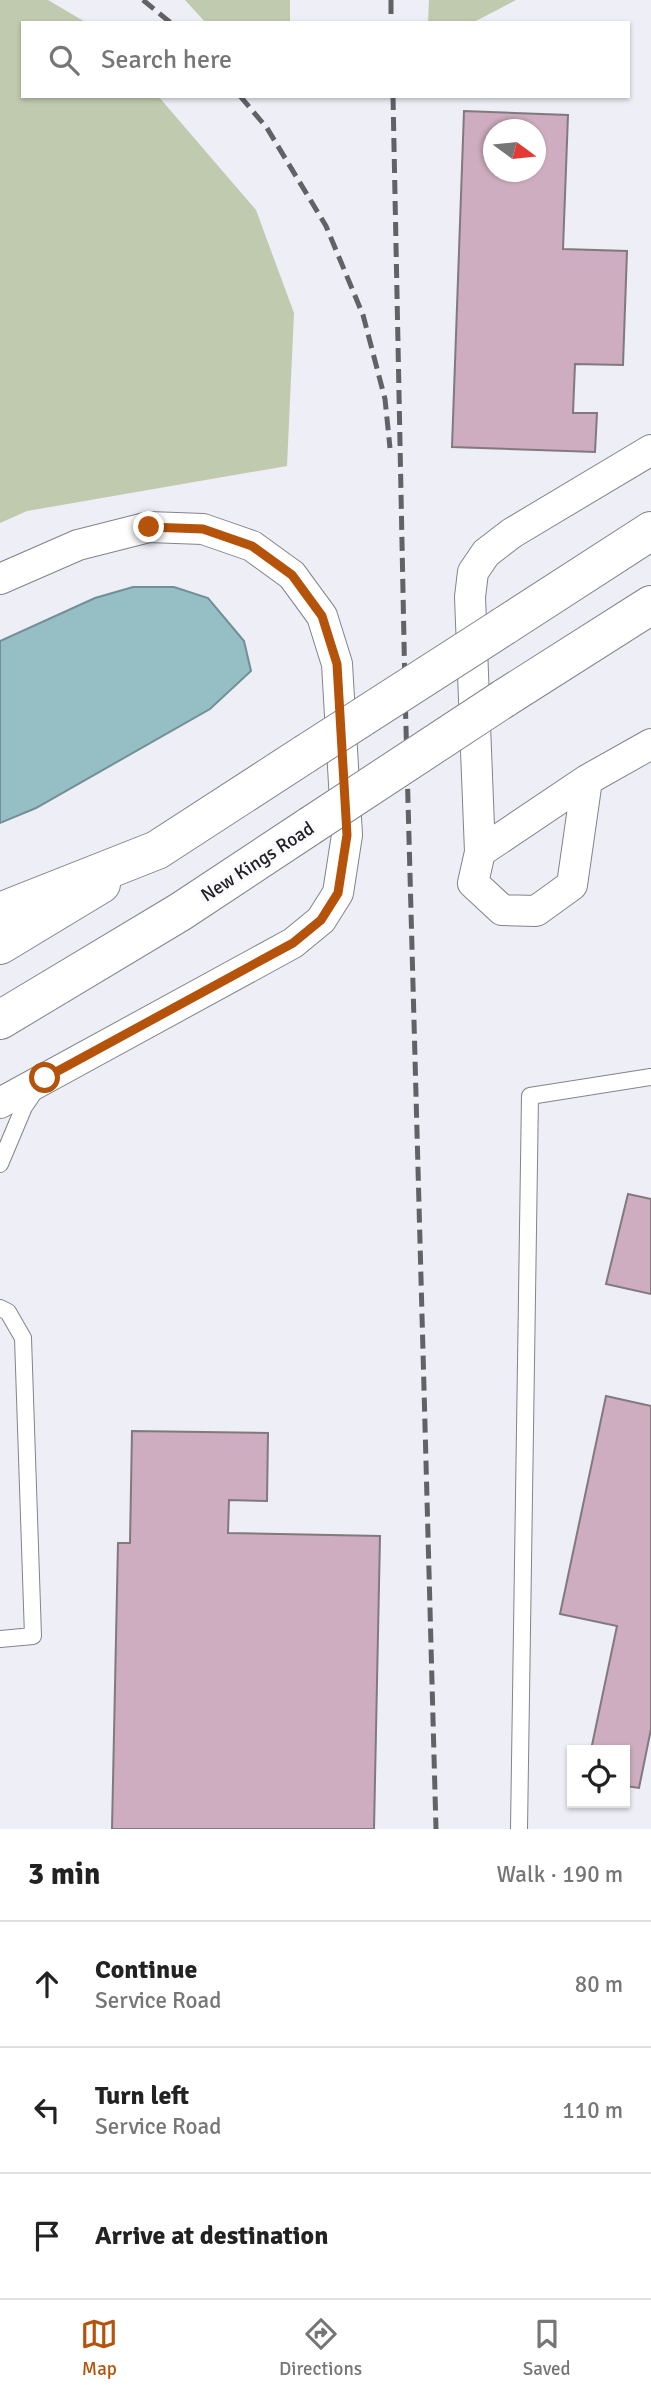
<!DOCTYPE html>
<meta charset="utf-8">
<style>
:root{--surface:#fff;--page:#f6f6f6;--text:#222;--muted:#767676;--line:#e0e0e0;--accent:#b45309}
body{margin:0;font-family:Signika,sans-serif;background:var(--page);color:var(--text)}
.controls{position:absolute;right:21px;bottom:21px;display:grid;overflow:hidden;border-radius:0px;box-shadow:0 2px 5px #0004}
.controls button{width:63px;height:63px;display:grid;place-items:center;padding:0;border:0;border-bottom:2px solid var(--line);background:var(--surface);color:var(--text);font:35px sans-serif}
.compass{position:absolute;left:483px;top:119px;width:63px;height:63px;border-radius:50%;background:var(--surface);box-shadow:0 2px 5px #0004;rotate:105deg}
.stop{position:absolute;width:21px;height:21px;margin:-16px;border:5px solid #b45309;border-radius:50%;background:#fff}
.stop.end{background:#b45309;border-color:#fff;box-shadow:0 2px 7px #0008}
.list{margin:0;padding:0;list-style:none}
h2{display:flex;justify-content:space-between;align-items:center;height:91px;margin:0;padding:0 28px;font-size:30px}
h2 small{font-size:23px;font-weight:400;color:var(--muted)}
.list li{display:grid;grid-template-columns:46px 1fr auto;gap:21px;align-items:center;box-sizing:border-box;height:126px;padding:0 28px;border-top:2px solid var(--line)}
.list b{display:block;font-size:26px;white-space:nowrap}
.list p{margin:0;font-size:23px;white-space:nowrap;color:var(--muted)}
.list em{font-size:23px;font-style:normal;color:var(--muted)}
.icon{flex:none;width:38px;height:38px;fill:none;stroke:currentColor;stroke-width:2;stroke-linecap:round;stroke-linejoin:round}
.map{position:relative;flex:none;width:651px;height:1829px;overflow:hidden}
.search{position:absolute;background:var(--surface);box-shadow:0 2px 5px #0004;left:21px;right:21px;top:21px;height:77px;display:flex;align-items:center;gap:18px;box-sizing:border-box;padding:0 24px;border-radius:0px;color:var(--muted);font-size:26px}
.sheet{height:469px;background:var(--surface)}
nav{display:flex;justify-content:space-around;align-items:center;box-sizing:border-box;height:98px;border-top:2px solid var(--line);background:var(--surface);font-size:19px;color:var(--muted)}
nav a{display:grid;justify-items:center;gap:4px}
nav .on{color:var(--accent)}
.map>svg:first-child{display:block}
</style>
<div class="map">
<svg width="651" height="1829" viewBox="0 0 651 1829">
<rect width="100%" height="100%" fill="#edeef6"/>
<path fill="#c0caaf" d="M0 0H48L87 23H23V96H158L256 210 294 313 287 466 27 511 0 523Z
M185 0H290V23H206Z
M429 0H516L472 23H428Z"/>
<path fill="#95bec5" stroke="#728f95" stroke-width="2" d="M133 587H174L208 598 244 641 251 671 210 709 36 808 0 823V641L95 598Z"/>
<path fill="#cdadbf" stroke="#81797d" stroke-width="2" fill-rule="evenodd" d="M464 111 568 115 563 249 627 251 623 365 575 364 573 413H597L595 452 452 447ZM494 130H536V172H494Z
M628 1194 651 1199V1294L606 1284Z
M606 1396 651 1406V1729L639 1788 625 1786V1750H591L617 1626 560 1614Z
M132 1431 268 1433 267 1501 229 1500 228 1533 380 1536 374 1829H112L118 1543H130Z"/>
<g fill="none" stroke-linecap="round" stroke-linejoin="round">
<defs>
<path id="lane" d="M0 1164 24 1107 35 1091
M0 1308 8 1312 23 1338 33 1636 0 1639
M519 1829 530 1096 651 1077"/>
<path id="street" d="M0 579 78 545 149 527 203 529 252 546 292 575 322 616 337 664 347 835 338 893 321 920 293 943 0 1103
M587 780 572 885 536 911 502 910 473 883 480 852 470 597 473 572 486 553 512 533 651 450
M480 852 587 780 651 744"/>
<path id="primary" d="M0 945 101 884"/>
<path id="highway" d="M504 626 651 531
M503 699 651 605
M0 912 157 850 305 754
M0 1020 180 912 310 826"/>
</defs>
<use href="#lane" stroke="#83838b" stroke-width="18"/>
<use href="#street" stroke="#83838b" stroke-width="32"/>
<use href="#primary" stroke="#83838b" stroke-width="40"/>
<use href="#highway" stroke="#83838b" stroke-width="40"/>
<use href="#lane" stroke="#fff" stroke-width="16"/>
<use href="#street" stroke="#fff" stroke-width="30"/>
<use href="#primary" stroke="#fff" stroke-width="38"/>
<use href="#highway" stroke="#fff" stroke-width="38"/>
<path stroke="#626266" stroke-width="5" stroke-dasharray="14 7" stroke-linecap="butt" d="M143 0 171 23
M391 0V23
M240 96 267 128 326 226 363 315 385 399 390 448
M393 96 405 691 436 1829"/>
<defs>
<path id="highway-bridge" d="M305 754 504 626
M310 826 503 699"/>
</defs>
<use href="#highway-bridge" stroke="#83838b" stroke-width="40" stroke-linecap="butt"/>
<use href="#highway-bridge" stroke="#fff" stroke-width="38"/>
</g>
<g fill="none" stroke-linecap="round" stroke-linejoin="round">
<path stroke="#b45309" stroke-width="9" d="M45 1078 293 943 321 920 338 893 347 835 337 664 322 616 292 575 252 546 203 529 149 527"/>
</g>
<g text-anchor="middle" stroke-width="7" stroke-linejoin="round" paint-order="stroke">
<g font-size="19" fill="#222225" stroke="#fbfbff">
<text transform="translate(257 861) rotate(-33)" y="7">New Kings Road</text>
</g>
</g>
</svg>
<div class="controls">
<button><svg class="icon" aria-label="locate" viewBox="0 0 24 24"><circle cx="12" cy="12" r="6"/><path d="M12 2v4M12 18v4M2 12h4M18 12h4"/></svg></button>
</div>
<svg class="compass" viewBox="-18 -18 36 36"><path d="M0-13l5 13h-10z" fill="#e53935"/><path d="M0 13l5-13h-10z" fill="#767676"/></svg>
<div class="stop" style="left:45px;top:1078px"></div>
<div class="stop end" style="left:149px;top:527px"></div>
<div class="search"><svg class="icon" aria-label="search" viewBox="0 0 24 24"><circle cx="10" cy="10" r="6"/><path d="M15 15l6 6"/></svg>Search here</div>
</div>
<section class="sheet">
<h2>3 min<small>Walk · 190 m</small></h2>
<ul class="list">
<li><svg class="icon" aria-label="ahead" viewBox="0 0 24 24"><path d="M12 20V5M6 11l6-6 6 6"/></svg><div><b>Continue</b><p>Service Road</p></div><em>80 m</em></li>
<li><svg class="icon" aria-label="left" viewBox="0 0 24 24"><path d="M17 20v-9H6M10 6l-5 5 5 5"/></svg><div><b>Turn left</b><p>Service Road</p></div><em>110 m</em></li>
<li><svg class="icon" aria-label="arrive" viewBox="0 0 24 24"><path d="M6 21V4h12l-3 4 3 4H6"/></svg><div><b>Arrive at destination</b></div></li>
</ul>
</section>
<nav>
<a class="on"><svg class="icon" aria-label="map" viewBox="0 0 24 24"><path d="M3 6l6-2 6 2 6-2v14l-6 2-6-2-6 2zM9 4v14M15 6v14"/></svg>Map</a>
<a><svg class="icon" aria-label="directions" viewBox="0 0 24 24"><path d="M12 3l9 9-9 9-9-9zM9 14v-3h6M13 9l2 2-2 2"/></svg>Directions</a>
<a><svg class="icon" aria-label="saved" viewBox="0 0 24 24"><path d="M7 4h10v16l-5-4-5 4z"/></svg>Saved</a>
</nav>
